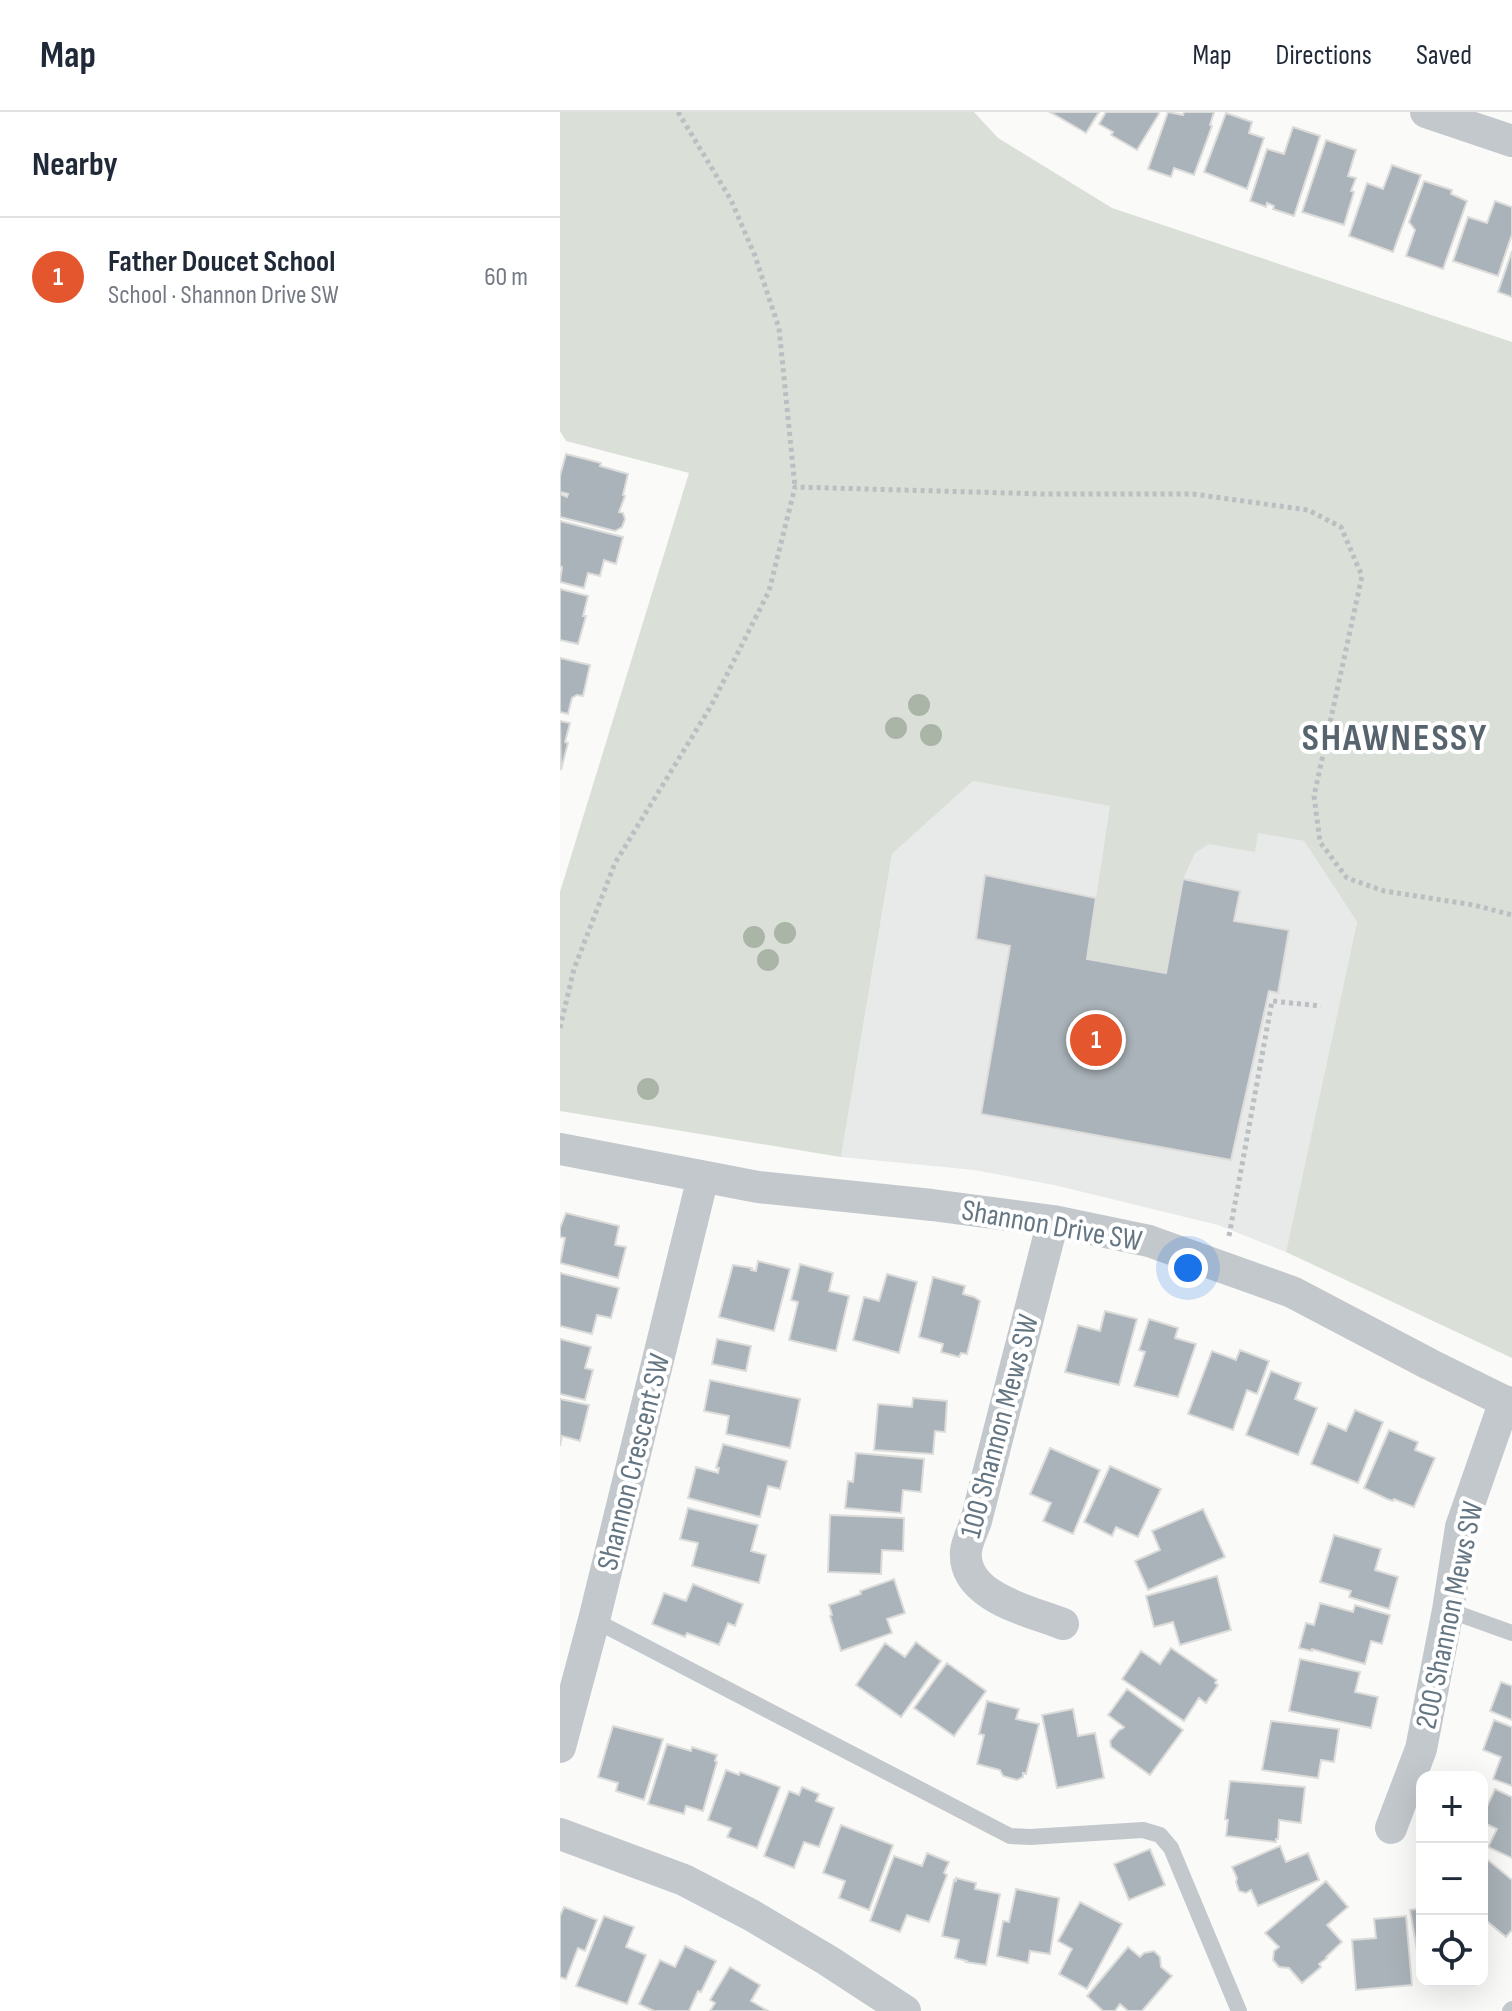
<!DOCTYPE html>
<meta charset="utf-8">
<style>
:root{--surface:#fff;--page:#f2f2f3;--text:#1f2937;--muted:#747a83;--line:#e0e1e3;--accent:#e4572e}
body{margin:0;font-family:"Sofia Sans Condensed",sans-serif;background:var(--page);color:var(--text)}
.controls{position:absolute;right:24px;bottom:24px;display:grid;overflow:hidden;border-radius:16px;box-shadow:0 8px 32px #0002}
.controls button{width:72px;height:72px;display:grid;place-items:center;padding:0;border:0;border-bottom:2px solid var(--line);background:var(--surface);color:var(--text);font:40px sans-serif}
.you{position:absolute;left:628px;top:1156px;width:28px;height:28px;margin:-20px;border:6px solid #fff;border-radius:50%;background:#1a73e8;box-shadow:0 0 0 12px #1a73e833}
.badge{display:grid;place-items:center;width:52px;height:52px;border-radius:50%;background:var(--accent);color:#fff;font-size:26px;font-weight:700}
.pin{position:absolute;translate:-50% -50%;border:4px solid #fff;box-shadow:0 2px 8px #0006}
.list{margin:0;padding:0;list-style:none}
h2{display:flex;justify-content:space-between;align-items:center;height:104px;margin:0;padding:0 32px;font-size:34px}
h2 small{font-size:26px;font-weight:400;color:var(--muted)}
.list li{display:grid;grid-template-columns:52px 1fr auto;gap:24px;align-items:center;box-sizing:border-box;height:120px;padding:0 32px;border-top:2px solid var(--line)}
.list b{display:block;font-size:30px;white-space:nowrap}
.list p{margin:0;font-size:26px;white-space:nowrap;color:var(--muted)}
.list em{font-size:26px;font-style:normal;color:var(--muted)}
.icon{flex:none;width:44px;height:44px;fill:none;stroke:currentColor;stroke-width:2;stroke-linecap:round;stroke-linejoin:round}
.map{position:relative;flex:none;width:952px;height:1899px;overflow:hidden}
header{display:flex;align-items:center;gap:48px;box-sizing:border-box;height:112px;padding:0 40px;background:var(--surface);border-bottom:2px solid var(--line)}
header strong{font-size:38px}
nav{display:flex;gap:44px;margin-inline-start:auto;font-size:28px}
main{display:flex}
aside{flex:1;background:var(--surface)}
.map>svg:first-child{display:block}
</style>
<header>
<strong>Map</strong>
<nav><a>Map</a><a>Directions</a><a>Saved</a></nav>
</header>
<main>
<aside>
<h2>Nearby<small></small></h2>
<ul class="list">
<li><span class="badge">1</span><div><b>Father Doucet School</b><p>School · Shannon Drive SW</p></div><em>60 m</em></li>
</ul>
</aside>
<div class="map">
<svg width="952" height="1899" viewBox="0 0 952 1899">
<rect width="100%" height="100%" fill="#fafaf8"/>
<path fill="#e8e9e9" d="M413 669 744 729 797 810 726 1140 658 1113 494 1073 414 1058 281 1045 332 742Z"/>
<path fill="#dadfd7" d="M0 0H414L438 26 552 96 952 230V1246L726 1140 797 810 744 729 698 721 695 740 649 732 635 741 623 767 606 861 527 847 550 694 413 669 332 742 281 1045 0 999V780L129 361 6 329 0 319Z"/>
<path fill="#aab3b9" stroke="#dcdcda" stroke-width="2" d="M490 0H539L526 21Z
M546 0H598L599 2 577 38 551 23 553 20 539 12Z
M608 0 623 3 624 0H654L650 13 652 14 634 63 614 56 611 65 588 57Z
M666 1 692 10 689 21 704 26 687 77 644 60Z
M733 15 760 24 734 104 713 97 714 94 707 91 706 95 690 89 707 37 724 42Z
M766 28 796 38 788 64 796 66 791 79 794 80 784 113 742 100Z
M832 53 861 63 833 140 789 124 807 71 823 77Z
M864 69 892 78 891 82 907 89 883 157 846 144 855 118 849 110Z
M935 89 952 95V122L938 164 893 149 908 105 927 111Z
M952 139V185L938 180Z
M6 342 41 351 40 354 68 362 63 383 65 384 59 400 63 401 65 407 62 415 55 419 0 405V382L7 385 8 382 0 380V364Z
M0 409 63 425 56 452 44 448 40 464 28 461 24 476 0 470 2 455 0 454Z
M0 477 28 484 23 504H26L18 532 0 528Z
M0 546 30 553 23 584 17 583 12 586 8 602 0 600Z
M0 609 10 611 5 630 8 631 1 658Z
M425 763 536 786 527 847 606 861 623 767 680 779 674 809 729 818 718 881 709 879 671 1048 421 1002 450 834 416 827Z
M6 1101 59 1114 55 1133 66 1135 58 1166 0 1151 5 1126 0 1125V1116Z
M198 1149 230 1157 214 1219 159 1205 173 1153 192 1156 191 1158 196 1159Z
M240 1152 273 1161 269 1179 289 1184 276 1239 229 1228 238 1190 231 1188Z
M0 1161 59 1176 51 1206 37 1203 32 1222 0 1214Z
M327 1162 357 1170 339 1241 293 1228 304 1185 319 1189Z
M373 1165 405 1174 403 1182 414 1185 420 1189 407 1242 401 1241 399 1245 381 1240 383 1232 359 1225Z
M545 1199 577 1207 559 1273 505 1260 518 1213 540 1219Z
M589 1207 618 1216 615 1226 636 1232 618 1285 574 1274 585 1240 579 1238Z
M0 1227 31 1235 25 1256 33 1258 25 1288 0 1282Z
M157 1227 191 1234 186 1259 152 1252Z
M680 1238 709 1249 697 1282 687 1278 673 1318 628 1302 652 1239 676 1248Z
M711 1259 741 1271 735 1287 757 1296 738 1343 686 1323Z
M150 1268 240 1287 230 1336 166 1322 169 1304 144 1299Z
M353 1286 387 1289 385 1320 375 1319 373 1342 314 1338 318 1292 352 1295Z
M0 1287 29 1293 20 1329 2 1324 0 1334Z
M795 1298 823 1310 798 1371 751 1352 768 1311 786 1319Z
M829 1318 858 1330 855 1338 875 1346 854 1395 834 1387 833 1389 827 1387 804 1376Z
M163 1332 227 1349 220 1377 208 1374 200 1405 128 1386 136 1355 158 1361 159 1356H156Z
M490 1336 540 1358 513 1422 483 1409 491 1391 470 1382Z
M296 1341 364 1347 361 1380 343 1378 341 1401 285 1396 288 1369 293 1370Z
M550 1354 601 1377 578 1425 556 1415 552 1424 524 1410Z
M128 1396 198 1413 191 1439 206 1443 199 1471 132 1454 138 1431 120 1427Z
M643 1397 665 1445 588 1478 575 1449 600 1438 592 1419Z
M270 1403 344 1406 343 1439 322 1438 321 1462 268 1460Z
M774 1423 821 1437 815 1458 838 1465 829 1497 789 1485 791 1479 760 1470Z
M657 1464 671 1518 620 1533 613 1510 594 1515 586 1484Z
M334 1467 345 1501 327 1507 332 1521 281 1539 270 1504 272 1503 269 1493 301 1482 300 1479Z
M133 1472 183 1492 175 1514 168 1511 159 1533 127 1521 125 1525 92 1512 104 1481 126 1489Z
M760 1491 793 1500 795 1493 830 1503 822 1532 811 1529 805 1552 752 1537V1539L739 1536 746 1511 754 1513Z
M356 1530 381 1549 341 1605 296 1573 325 1531 345 1545Z
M611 1536 657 1568 655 1571 658 1573 646 1591 639 1586 624 1609 562 1567 581 1539 600 1552Z
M740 1547 800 1560 795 1580 818 1585 811 1616 729 1599Z
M387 1551 426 1579 394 1624 354 1596Z
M941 1570 952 1574V1608L930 1599Z
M567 1577 623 1618 590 1663 551 1635 550 1629 559 1618 562 1617 564 1615 548 1603Z
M427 1589 459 1597 456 1607 479 1612 466 1662 463 1661V1665L457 1668 443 1664 440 1658 417 1652 424 1623 419 1622Z
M513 1597 518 1624 535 1621 544 1666 497 1676 482 1603Z
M934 1608 952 1615V1674L933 1667 941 1645 923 1638Z
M711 1609 779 1617 774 1650 761 1648 758 1666 702 1658Z
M53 1614 103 1627 84 1688 56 1679 58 1671 38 1665Z
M107 1632 131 1639 132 1635 157 1643 155 1649 157 1650 143 1699 126 1694 124 1702 88 1692Z
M166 1658 179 1663 180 1660 220 1675 197 1736 167 1725 171 1716 148 1708Z
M670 1669 745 1675 741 1711 719 1708 718 1727H716V1730L666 1724 668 1708 665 1707Z
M242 1675 259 1682 256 1689 274 1696 259 1735 244 1730 234 1756 204 1744 229 1679 239 1683Z
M935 1677 952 1685V1746L928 1735 937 1717 922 1710V1705Z
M281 1713 333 1733 309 1798 279 1786 285 1769 263 1761Z
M720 1734 726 1750 748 1741 759 1768 698 1794 691 1778 686 1781 679 1779 676 1770 677 1766 672 1755Z
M590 1737 605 1773 569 1788 554 1752Z
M367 1741 389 1750 384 1761 387 1763 369 1810 347 1803 340 1820 310 1809 334 1744 362 1754Z
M922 1743 952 1768V1818L946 1825 922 1805Z
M396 1766 416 1771 415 1777 440 1782 426 1853 406 1850 407 1849 395 1846 399 1828 382 1824 394 1768 396 1769Z
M766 1769 788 1795 767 1813 782 1830 766 1845 767 1846 759 1852 761 1855 742 1871 729 1856 719 1855 713 1848 714 1839 719 1835 705 1821Z
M456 1777 499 1786 490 1842 470 1839 468 1851 437 1844 443 1809 449 1810Z
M520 1790 562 1812 527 1877 499 1862 512 1837 498 1829Z
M4 1795 37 1808 25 1839 18 1836 6 1867 0 1865V1804Z
M862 1796V1867L850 1798Z
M44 1804 74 1815 66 1835 86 1843 67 1892 16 1874Z
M846 1804 852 1873 796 1878 792 1828 816 1826 814 1807Z
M125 1834 156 1849 141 1880 138 1879 129 1899H94L79 1892 100 1848 115 1855Z
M568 1835 580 1845 584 1841 594 1839 600 1845 601 1855 612 1864 582 1899H568L560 1892 555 1899H543L527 1884Z
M170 1855 200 1873 191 1889 208 1899H150L155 1891 150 1888Z"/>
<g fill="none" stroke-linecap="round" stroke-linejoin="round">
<path stroke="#bbbfc2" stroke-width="5" stroke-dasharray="4 4" stroke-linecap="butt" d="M118 0 171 88 195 144 219 216 235 375
M0 916 14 857 55 751 151 594 209 479 235 375 484 382H633L748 398 781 415 802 464 754 684 760 730 787 766 824 779 914 793 952 803
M669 1124 712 889 761 894"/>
<path stroke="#c3c8cc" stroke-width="16" d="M888 1498 952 1521
M34 1508 450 1724 470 1725 583 1718 600 1723 611 1736 679 1899
M950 1899 952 1897"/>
<path stroke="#c3c8cc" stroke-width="32" d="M866 0 952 29
M0 1037 198 1075 372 1093 493 1109 589 1129 732 1180 869 1252 952 1293
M493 1109 416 1409C413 1418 407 1429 406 1439 402 1485 470 1499 503 1512
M0 1635 34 1508 143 1065
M831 1716 861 1637 888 1498 901 1415 945 1289
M0 1722 124 1768 191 1803 267 1848 345 1899"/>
</g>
<g fill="#aab4a7">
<circle cx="359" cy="593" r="11"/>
<circle cx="336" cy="616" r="11"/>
<circle cx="371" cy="623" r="11"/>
<circle cx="225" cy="821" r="11"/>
<circle cx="194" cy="825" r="11"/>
<circle cx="208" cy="848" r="11"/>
<circle cx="88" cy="977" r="11"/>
</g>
<g text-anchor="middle" stroke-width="8" stroke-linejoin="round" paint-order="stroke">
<g font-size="30" fill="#657683" stroke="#fff">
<text transform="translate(492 1113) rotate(10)" y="10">Shannon Drive SW</text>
<text transform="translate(439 1314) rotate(-75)" y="10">100 Shannon Mews SW</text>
<text transform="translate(73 1350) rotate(-76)" y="10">Shannon Crescent SW</text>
<text transform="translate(889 1503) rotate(-78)" y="10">200 Shannon Mews SW</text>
</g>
<g font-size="38" font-weight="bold" letter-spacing="2" fill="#57646e" stroke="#fff">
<text x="835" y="638">SHAWNESSY</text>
</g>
</g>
</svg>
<div class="controls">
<button>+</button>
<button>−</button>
<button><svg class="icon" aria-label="locate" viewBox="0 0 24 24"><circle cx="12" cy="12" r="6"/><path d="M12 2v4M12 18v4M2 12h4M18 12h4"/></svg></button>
</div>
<div class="you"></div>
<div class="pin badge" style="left:536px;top:928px">1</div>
</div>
</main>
